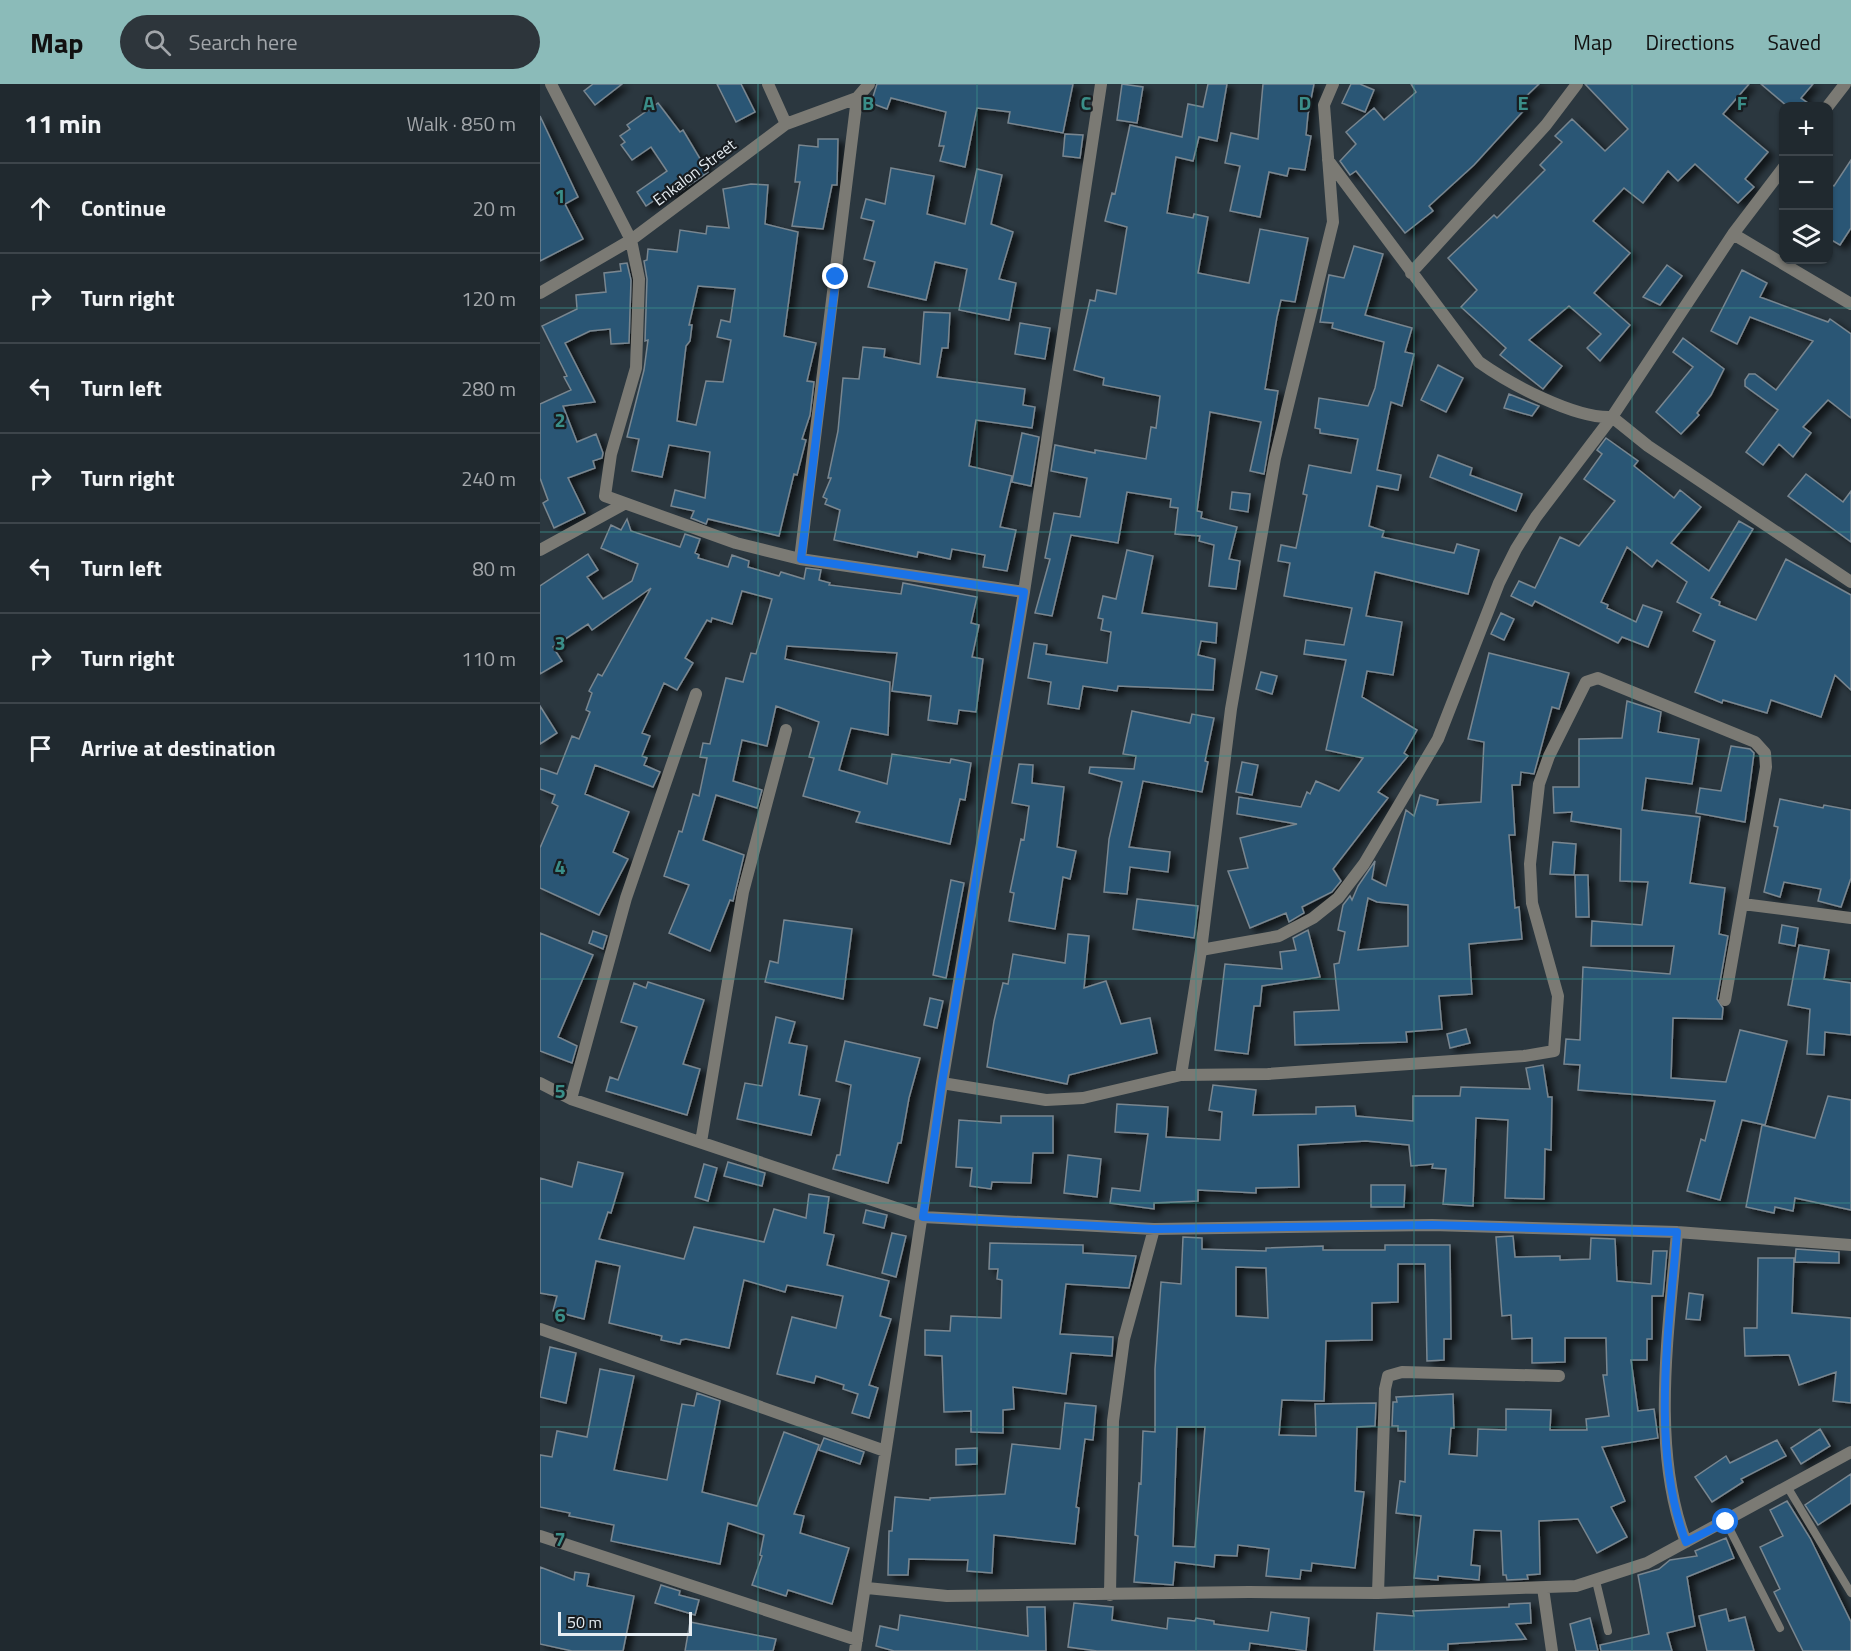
<!DOCTYPE html>
<meta charset="utf-8">
<style>
:root{--surface:#20292f;--page:#2d353b;--text:#f1f3f6;--muted:#a2a6aa;--line:#3d454b;--accent:#8bbbb9}
body{margin:0;font-family:"Titillium Web",sans-serif;background:var(--page);color:var(--text)}
.controls{position:absolute;right:18px;top:18px;display:grid;overflow:hidden;border-radius:12px;box-shadow:0 2px 4px #0004}
.controls button{width:54px;height:54px;display:grid;place-items:center;padding:0;border:0;border-bottom:2px solid var(--line);background:var(--surface);color:var(--text);font:30px sans-serif}
.scale{position:absolute;left:18px;bottom:15px;width:134px;box-sizing:border-box;padding-left:6px;border:3px solid #e6edf2;border-top:0;font-size:16px;line-height:21px;white-space:nowrap;color:#e6edf2;-webkit-text-stroke:4px #181d21;paint-order:stroke}
.stop{position:absolute;width:18px;height:18px;margin:-14px;border:4px solid #1a73e8;border-radius:50%;background:#fff}
.stop.end{background:#1a73e8;border-color:#fff;box-shadow:0 2px 6px #0008}
.list{margin:0;padding:0;list-style:none}
h2{display:flex;justify-content:space-between;align-items:center;height:78px;margin:0;padding:0 24px;font-size:26px}
h2 small{font-size:20px;font-weight:400;color:var(--muted)}
.list li{display:grid;grid-template-columns:39px 1fr auto;gap:18px;align-items:center;box-sizing:border-box;height:90px;padding:0 24px;border-top:2px solid var(--line)}
.list b{display:block;font-size:22px;white-space:nowrap}
.list em{font-size:20px;font-style:normal;color:var(--muted)}
.icon{flex:none;width:33px;height:33px;fill:none;stroke:currentColor;stroke-width:2;stroke-linecap:round;stroke-linejoin:round}
.map{position:relative;flex:none;width:1311px;height:1567px;overflow:hidden}
header{display:flex;align-items:center;gap:36px;box-sizing:border-box;height:84px;padding:0 30px;background:var(--accent);color:#111}
header strong{font-size:28px}
nav{display:flex;gap:33px;margin-inline-start:auto;font-size:21px}
.search{width:420px;height:54px;background:var(--page);display:flex;align-items:center;gap:15px;box-sizing:border-box;padding:0 21px;border-radius:33px;color:var(--muted);font-size:22px}
main{display:flex}
aside{flex:1;background:var(--surface)}
.map>svg:first-child{display:block}
</style>
<header>
<strong>Map</strong>
<div class="search"><svg class="icon" aria-label="search" viewBox="0 0 24 24"><circle cx="10" cy="10" r="6"/><path d="M15 15l6 6"/></svg>Search here</div>
<nav><a>Map</a><a>Directions</a><a>Saved</a></nav>
</header>
<main>
<aside>
<h2>11 min<small>Walk · 850 m</small></h2>
<ul class="list">
<li><svg class="icon" aria-label="ahead" viewBox="0 0 24 24"><path d="M12 20V5M6 11l6-6 6 6"/></svg><div><b>Continue</b></div><em>20 m</em></li>
<li><svg class="icon" aria-label="right" viewBox="0 0 24 24"><path d="M7 20v-9h11M14 6l5 5-5 5"/></svg><div><b>Turn right</b></div><em>120 m</em></li>
<li><svg class="icon" aria-label="left" viewBox="0 0 24 24"><path d="M17 20v-9H6M10 6l-5 5 5 5"/></svg><div><b>Turn left</b></div><em>280 m</em></li>
<li><svg class="icon" aria-label="right" viewBox="0 0 24 24"><path d="M7 20v-9h11M14 6l5 5-5 5"/></svg><div><b>Turn right</b></div><em>240 m</em></li>
<li><svg class="icon" aria-label="left" viewBox="0 0 24 24"><path d="M17 20v-9H6M10 6l-5 5 5 5"/></svg><div><b>Turn left</b></div><em>80 m</em></li>
<li><svg class="icon" aria-label="right" viewBox="0 0 24 24"><path d="M7 20v-9h11M14 6l5 5-5 5"/></svg><div><b>Turn right</b></div><em>110 m</em></li>
<li><svg class="icon" aria-label="arrive" viewBox="0 0 24 24"><path d="M6 21V4h12l-3 4 3 4H6"/></svg><div><b>Arrive at destination</b></div></li>
</ul>
</aside>
<div class="map">
<svg width="1311" height="1567" viewBox="0 0 1311 1567">
<defs>
<filter id="shadow"><feDropShadow dx="6" dy="4" stdDeviation="3" flood-color="#0009"/></filter>
</defs>
<rect width="100%" height="100%" fill="#2b373f"/>
<path fill="#2a5774" stroke="#798690" stroke-width="1.5" fill-rule="evenodd" filter="url(#shadow)" d="M53 0H82L55 21 44 7Z
M177 0H201L215 28 196 38Z
M337 0H533L523 49 468 39 470 28 437 24 425 83 400 77 404 62H399L406 28 351 14 347 25 331 19Z
M582 0 603 3 597 39 577 36Z
M668 0H687L677 57 659 53 653 77 636 73 627 129 653 134 654 130 668 133 658 189 709 199 720 145 768 154 755 218 741 216 737 233 725 305 738 307 724 390 710 387 721 338 670 328 657 427 662 428 661 434 697 443 689 475 700 477 696 505 669 502 674 461 659 457 660 452 635 450 638 424 630 423 631 415 587 408 578 459 531 451 512 532 495 529 510 475 505 474 514 429 540 433 547 394 511 387 515 361 555 369V366L606 375 611 343 616 344 620 312 563 301 564 294 534 286 550 216 555 217 557 206 576 210 587 143 565 137 572 109 575 110 590 41 642 53 648 20 663 23Z
M723 0H774L768 30 766 51 771 52 765 86 749 84 747 92 729 88 720 133 690 127 700 82 685 79 691 49 718 55Z
M811 0H820L834 6 825 28 802 19Z
M871 0H999L980 18 986 24 934 81 889 122 893 127 865 149 816 87 810 91 800 77 816 60 806 48 834 24 844 36 876 8Z
M1045 0H1209L1183 30 1228 68 1205 95 1214 103 1198 119 1155 80 1138 97 1128 87 1103 119 1084 104 1053 137 1090 169 1054 209 1090 241 1060 277 1047 264 1061 250 1029 222 989 256 1022 282 1003 305 960 271 966 264 921 223 937 206 908 174 954 131 957 134 1005 86 1000 81 1022 58 1015 52 1032 35 1065 67 1088 45Z
M1221 0H1273L1261 14 1272 22H1247Z
M118 19 140 48 143 46 168 88 132 113 128 107 106 122 97 108 127 87 111 63 92 76 81 61 85 58 80 52 90 45 87 41Z
M0 32 38 113 25 120 43 155 0 177Z
M525 50 543 51 540 74 523 72Z
M278 55H298L297 101H292L283 145 252 142 260 98H255L259 61 278 63Z
M1311 76V144L1300 161 1288 154V98L1294 102Z
M351 84 394 92 387 130 425 140 437 85 462 91 451 140 473 148 459 195 476 199 469 236 419 226 427 185 395 178 386 216 328 203 335 178 324 175 334 137 321 134 326 115 345 120Z
M211 100 228 101 225 140 258 148 244 252 276 259 267 297 274 298 270 331 262 355 266 356 257 391 254 390 239 452 168 435 166 440 151 434 154 427 131 422 135 406 165 414 170 368 129 361 122 393 92 387 99 355 87 353 104 286 108 256 105 257 107 195 104 177 107 176 108 165 137 168 140 146 166 150 167 142 189 144 183 105ZM158 202 195 205 190 238 181 236 177 253 191 256 183 298 166 297 156 341 137 337 146 262 150 257 152 241H149Z
M814 162 843 170 825 231 872 244 865 268 874 270 862 322 851 318 837 386 861 391 858 406 837 402 829 442 844 447 842 453 914 469 917 460 939 466 928 510 835 488 826 532 862 538 853 591 827 587 822 613 877 646 864 669 868 672 838 708 848 714 793 785 801 797 792 808 762 823 764 829 749 838 746 829 710 844 688 787 708 784 700 754 757 740 697 730 699 713 761 723 767 708 770 710 776 697 799 707 823 674 786 666 806 576 764 570 766 556 804 561 812 524 744 512 750 479 738 477 741 461 756 464 767 411 763 410 769 381 811 389 818 355 780 349V345L775 344 779 314 828 322 835 304 844 258 792 244 793 239 780 238 789 191 804 194Z
M87 179 91 196 89 259 71 260 70 245 50 247 25 259 55 318 23 322 37 358 56 350 63 369 62 374 53 377 55 384 28 394 45 429 14 444 3 419 8 416 0 394V320L31 306 24 293 27 292 2 242 37 225 36 211 66 208 64 189 81 187 80 180Z
M1127 181 1142 192 1120 221 1103 213Z
M1202 186 1227 199 1220 213 1288 238 1290 235 1311 250V334L1288 316 1263 343 1271 349 1253 373 1239 360 1223 381 1206 368 1238 326 1205 302V296L1209 290H1215L1236 306 1273 257 1210 233 1197 260 1171 247Z
M384 228 410 229 408 264H402L397 293 485 305 483 321 495 323 492 344 436 336 429 382 472 392 460 443 476 446 467 487 443 483 445 471 412 465 410 475 378 468 377 473 294 456 300 426 285 420 287 415 283 413 291 394H288L298 347 303 294 319 295 323 263 345 265 344 273 380 280Z
M480 239 510 244 505 275 475 270Z
M1143 254 1184 285 1171 311 1157 329 1159 331 1141 350 1116 328 1153 283 1133 268Z
M898 281 923 294 906 328 881 316Z
M969 310 999 322 992 332 964 324Z
M482 349 499 353 491 402 472 398Z
M1066 354 1098 377 1094 382 1134 414 1140 406 1161 423 1131 459 1169 487 1199 437 1213 445 1171 514 1180 518 1179 521 1216 536 1246 475 1311 511V606L1295 591 1281 633 1231 616 1227 629 1183 616 1182 619 1155 608 1175 557 1153 547 1161 530 1137 518 1147 498 1117 476 1112 483 1087 463 1061 518 1068 521 1067 524 1096 538 1103 521 1122 528 1108 563 1082 553 1078 559 995 517 992 522 971 512 979 497 995 504 1020 453 1039 462 1075 417 1044 395 1062 370 1057 366Z
M898 371 932 384 930 391 982 410 976 427 890 393Z
M1266 390 1303 418 1311 407V458L1248 412Z
M692 408 710 410 708 428 690 425Z
M87 435 91 447 140 463 145 450 160 455 155 469 159 471 158 474 188 483 192 471 209 477 208 483 239 492 241 488 264 495 266 484 281 486 279 496 290 499 289 501 361 510 363 499 437 513 431 539 439 541 432 573 443 575 436 628 419 626 417 640 388 636 391 612 352 607 357 569 247 562 245 575 350 598 348 651 311 644 299 686 347 700 352 670 410 679 411 675 431 679 425 716 420 715 410 760 316 738 320 728 263 712 274 674 269 673 279 638 236 622 227 662 202 656 193 697 222 706 217 724 176 711 163 756 204 771 193 817 190 816 170 867 129 849 149 801 124 792 139 747 142 748 153 710 159 712 167 674 160 673 163 659 170 660 186 594 203 598 211 569 216 570 232 515 202 507 192 540 172 534 171 538 167 536 145 574 153 579 137 606 124 599 102 649 110 652 102 672 107 674 104 681 120 688 113 703 55 681 45 710 89 728 73 768 88 775 59 831 0 804V764L18 722 12 719 15 711 0 705V684L17 690 32 652 39 655 50 628 46 626 52 609 49 607 58 590 62 592 111 504 52 546 48 540 13 563 22 577 0 590V502L48 470 58 486 47 493 63 515 92 497 98 480 61 464 71 441 81 446Z
M587 466 613 472 602 529 677 539 676 559 661 557 658 571 675 575 673 606 578 602 577 607 543 602 539 625 508 620 511 598 488 594 494 559 507 561 506 570 567 579 571 548 561 546 563 535 558 534 563 512 576 515Z
M961 529 974 535 964 556 951 550Z
M949 569 1029 589 1019 625 1012 623 994 690 981 688 980 701H972L975 751H969L975 824 979 823 982 855 929 860 932 910 899 912 902 945 866 948 867 958 755 961 754 928 799 926 794 880 799 879 805 848 798 846 803 821 810 812 812 816 818 802 835 777 832 795 846 802 866 726 874 732 880 711 898 716 897 721 941 718 944 658 928 655ZM828 814 837 818 868 821V862L818 866Z
M721 588 737 592 732 610 716 605Z
M1087 617 1121 628 1118 648 1159 655 1152 700 1106 694 1102 726 1160 733 1150 799 1185 804 1179 850 1188 852 1177 915 1183 924 1182 935 1133 934 1131 994 1186 998 1200 946 1247 957 1225 1041 1202 1036 1180 1116 1147 1107 1161 1055 1165 1057 1175 1017 1038 1006 1040 981 1024 980 1026 955 1040 956 1043 883 1130 890 1134 862H1051L1052 837 1102 841 1108 798 1080 797 1081 745 1031 737 1032 728 1014 729 1013 703H1039V655L1082 654Z
M0 622 17 649 0 660Z
M592 627 650 639 652 630 674 634 665 677 668 678 662 708 603 697 589 763 630 768 628 788 590 783 587 810 564 808 569 755 582 698 549 689 550 683 594 685 596 672 583 670Z
M1191 662 1210 665 1214 669 1205 738 1156 729 1160 704 1181 707Z
M702 678 718 681 712 711 696 708Z
M479 680 493 681 492 699 524 703 517 763 536 767 530 795 523 793 515 845 469 837 474 809 470 808 481 755 484 756 489 722 472 719Z
M1240 715 1283 724 1284 721 1311 726V794L1301 823 1278 817 1281 805 1244 798 1240 813 1224 808 1238 743 1234 742Z
M1013 758 1036 760 1034 791 1010 790Z
M1035 791H1048L1049 833H1036Z
M411 796 424 799 406 894 393 891Z
M597 815 658 822 654 854 593 845Z
M244 836 312 845 303 915 225 898 230 877 238 879Z
M1242 841 1258 844 1255 862 1239 859Z
M768 846 780 893 722 902 720 922H714L708 970 675 966 685 880 742 885 740 868 756 866 753 854Z
M53 847 67 852 63 865 49 859Z
M0 849 53 871 18 953 37 962 32 979 0 967Z
M528 850 549 852 544 904 566 897 581 940 610 934 617 969 529 991 527 1000 447 983 454 937 463 899 468 900 473 870 525 879Z
M1259 861 1289 866 1284 895 1311 899V951L1285 948 1284 971 1267 970 1270 925 1248 921Z
M108 898 164 916 143 980 160 985 147 1031 66 1007 70 993 78 996 97 943 81 938 94 899 106 904Z
M390 914 403 917 397 944 384 941Z
M236 933 255 938 249 959 267 962 259 1011 280 1015 271 1051 197 1035 205 999 222 1002Z
M926 945 930 959 910 964 907 950Z
M305 957 380 974 369 1014 361 1059H358L348 1099 293 1085 297 1071H300L311 1001 296 997Z
M1003 981 1008 1013H1012L1011 1066 1005 1065 1004 1115 965 1114 968 1036 936 1034 933 1122 903 1120 906 1085 892 1084 893 1080 871 1082 869 1061 826 1057 758 1061 759 1103 716 1104V1109L658 1106V1117L614 1119V1125L570 1119 572 1104 600 1107 608 1050 575 1048 577 1020 628 1023 626 1053 680 1056 682 1028 669 1026 673 1001 716 1006 713 1031 776 1030V1023L815 1022 816 1032 873 1037V1012H920L921 1003 990 1005 986 984Z
M1288 1012 1311 1016V1126L1255 1114 1253 1127 1235 1123 1234 1129 1206 1123 1222 1041 1275 1054Z
M461 1032H513V1069H493L491 1099 452 1098 451 1105 430 1102 432 1084 416 1083 419 1036 461 1039Z
M528 1071 561 1075 557 1113 524 1109Z
M38 1078 83 1089 71 1129 68 1128 59 1155 144 1175 154 1143 224 1158 234 1125 266 1134 269 1110 289 1113 284 1149 294 1151 287 1181 349 1197 340 1232 351 1235 329 1301 338 1304 329 1334 312 1329 318 1310 303 1305 304 1301 276 1292 274 1299 237 1290 252 1233 296 1244 303 1212 247 1201 245 1208 204 1196 189 1264 146 1255 141 1256 140 1260 121 1256 122 1252 69 1239 80 1182 56 1177 44 1235 13 1227 17 1212 0 1209V1094L32 1103Z
M188 1078 225 1089 222 1102 184 1092Z
M164 1080 177 1084 168 1117 155 1113Z
M831 1101H865L864 1123H831Z
M326 1126 347 1131 344 1144 323 1139Z
M352 1149 366 1152 356 1193 342 1189Z
M973 1152 975 1173 1020 1172V1176L1050 1175 1051 1154 1075 1155 1077 1197 1111 1200 1113 1167H1127L1123 1212H1112V1255H1107V1276H1091L1098 1327 1114 1325 1118 1354 1062 1363 1085 1417 1071 1423 1087 1453 1057 1469 1038 1435 999 1437 1000 1490 987 1491 988 1495 967 1496 966 1491H963L961 1447 934 1446 931 1481 940 1482 939 1496 898 1492V1496L874 1494 881 1432 856 1429 860 1397 865 1398 866 1347H858V1342H852L853 1318H857L856 1313 913 1310 914 1344H911L909 1370 937 1372 938 1345 966 1346V1325L1011 1326 1010 1346H1047L1046 1335 1069 1332 1063 1291H1067L1066 1254H1025V1278L992 1279V1254L972 1255 971 1231 962 1232 956 1153Z
M643 1153 662 1154V1165L726 1167V1164L783 1162V1166H845V1161H910L911 1255H904V1276L887 1277 885 1180H858V1218L832 1219V1256L786 1257 784 1317 742 1316 739 1351 776 1352 775 1320 836 1319 835 1342 817 1343 815 1407 824 1408 815 1484 772 1479 771 1487 761 1486 760 1495 726 1492 729 1465 698 1461 697 1472 675 1471 674 1483 635 1478 633 1501 594 1498 598 1452 595 1451 599 1399 601 1400 603 1347 615 1348V1285L621 1198 641 1200ZM696 1183 726 1184 728 1234 696 1232ZM637 1343H665L655 1463 633 1462Z
M450 1159 543 1161V1169L596 1172 589 1204 526 1200 520 1250 573 1253 572 1272 531 1269 526 1310 473 1303 474 1325 463 1326V1349L431 1348V1327L404 1328 402 1272 385 1271V1246L410 1247 411 1232 461 1234 462 1196 457 1195 458 1185H449Z
M1256 1165 1299 1168V1179L1255 1178Z
M1218 1174H1254L1252 1229 1311 1234V1319L1293 1317 1296 1288 1259 1301 1249 1271 1205 1272 1204 1244H1217Z
M1149 1209 1163 1211 1160 1236 1146 1235Z
M10 1263 36 1269 26 1319 0 1313Z
M60 1285 94 1292 74 1386 127 1396 142 1320 154 1322 157 1309 180 1317 162 1408 217 1422 244 1348 279 1361 254 1430 264 1432 260 1449 309 1464 292 1520 248 1506 246 1512 212 1501 222 1472 220 1471 224 1451 188 1439 180 1480 71 1457 74 1441 29 1432 30 1429 0 1423V1371L12 1373 17 1347 47 1353Z
M525 1319 556 1322 553 1356 545 1355 536 1423 539 1424 535 1460 454 1451 452 1489 427 1487 428 1476 369 1475 368 1491H348L349 1447H352L355 1413 390 1416V1414L465 1410 472 1360 520 1365Z
M1280 1345 1290 1362 1261 1380 1251 1364Z
M284 1354 324 1368 320 1380 279 1366Z
M1237 1356 1246 1372 1201 1395 1203 1398 1172 1418 1155 1393 1186 1372 1190 1379Z
M437 1364V1380L416 1381V1365Z
M1311 1390V1419L1278 1441 1265 1421Z
M1247 1417 1270 1454 1311 1538V1567H1263L1234 1508 1240 1505 1220 1463 1243 1452 1230 1426Z
M1186 1454 1194 1474 1147 1493 1155 1542 1127 1549 1132 1567H1061L1060 1561 1109 1550 1098 1491 1119 1485 1130 1476 1157 1472 1155 1467Z
M0 1483 34 1496 35 1488 49 1490 47 1502 94 1512 83 1567H32L0 1560Z
M121 1501 140 1507 139 1511 159 1516 155 1531 115 1519Z
M534 1519 573 1523 572 1536 627 1545 628 1534 655 1537 656 1534 674 1537V1540L728 1547 731 1528 769 1534 766 1567 710 1559 709 1567H557L528 1563Z
M990 1519 991 1539 976 1540 986 1555 908 1560V1567H834L837 1529 874 1532 873 1527 969 1523V1520Z
M487 1523H505L506 1567H354L336 1562 340 1542 358 1546 360 1531 488 1552Z
M1186 1525 1189 1537 1205 1533 1214 1567H1167L1159 1532Z
M1050 1534 1058 1567H1036L1030 1540Z
M150 1538 236 1555 233 1567H145Z"/>
<g fill="none" stroke-linecap="round" stroke-linejoin="round">
<path stroke="#7b7a74" stroke-width="8" d="M1248 1404 1311 1509
M1186 1438 1240 1544
M1056 1497 1068 1547"/>
<path stroke="#7b7a74" stroke-width="12" d="M11 0 91 156 99 195 96 284 71 370 65 412 196 459 260 475 484 508
M228 0 246 40
M1288 22 1305 0
M788 76 939 278C970 300 1035 335 1072 333L1108 362 1311 498
M1193 150 1311 220
M871 189 1006 41 1037 0
M0 209 91 156 246 40 317 14 329 0
M0 466 84 420
M260 475 317 14
M1203 820 1311 834
M661 866 739 852 773 834 798 814 824 780 898 655 959 499 976 465 996 433 1072 333 1193 150 1244 83
M641 991 661 866 691 625 735 374 793 138 784 21 793 0
M0 999 31 1015 383 1133 614 1145 892 1141 1137 1148 1311 1161
M402 999 506 1016 543 1014 641 991 728 990 984 972 1014 967 1018 912 992 819 990 780 999 700 1009 672 1046 598 1058 594 1215 658 1225 669 1226 683 1185 916
M31 1015 86 814 156 610
M161 1058 203 808 246 646
M1137 1148C1129 1245 1110 1365 1146 1458
M0 1245 345 1367
M0 1452 317 1556
M327 1504 407 1512 709 1508 838 1509 1036 1502 1107 1479 1311 1368
M1003 1504 1012 1567
M838 1509 845 1305 848 1292 862 1288 1019 1292
M570 1511 573 1337 584 1255 614 1145
M315 1567 402 999 484 508 561 0"/>
</g>
<g fill="none" stroke-linecap="round" stroke-linejoin="round">
<path stroke="#1a73e8" stroke-width="8" d="M296 193 261 475 484 508 402 999 383 1133 614 1145 892 1141 1137 1148C1129 1246 1110 1365 1146 1458L1186 1438"/>
</g>
<path fill="none" stroke="#3a8e88" stroke-width="1.5" stroke-opacity="0.55" d="M218 0V1567M437 0V1567M656 0V1567M874 0V1567M1092 0V1567M0 224H1311M0 448H1311M0 672H1311M0 895H1311M0 1119H1311M0 1343H1311"/>
<g text-anchor="middle" stroke-width="4.5" stroke-linejoin="round" paint-order="stroke">
<g font-size="16" fill="#e6edf2" stroke="#181d21">
<text transform="translate(154 88) rotate(-37)" y="6">Enkalon Street</text>
</g>
</g>
<g font-size="20" text-anchor="middle" font-weight="bold" fill="#3a8e88" stroke="#181d21" stroke-width="4.5" stroke-linejoin="round" paint-order="stroke">
<text x="109" y="26">A</text>
<text x="328" y="26">B</text>
<text x="546" y="26">C</text>
<text x="765" y="26">D</text>
<text x="983" y="26">E</text>
<text x="1202" y="26">F</text>
<text x="20" y="119">1</text>
<text x="20" y="343">2</text>
<text x="20" y="566">3</text>
<text x="20" y="790">4</text>
<text x="20" y="1014">5</text>
<text x="20" y="1238">6</text>
<text x="20" y="1462">7</text>
</g>
</svg>
<div class="controls">
<button>+</button>
<button>−</button>
<button><svg class="icon" aria-label="layers" viewBox="0 0 24 24"><path d="M12 4l9 5-9 5-9-5zM3 14l9 5 9-5"/></svg></button>
</div>
<div class="scale">50 m</div>
<div class="stop" style="left:1186px;top:1438px"></div>
<div class="stop end" style="left:296px;top:193px"></div>
</div>
</main>
